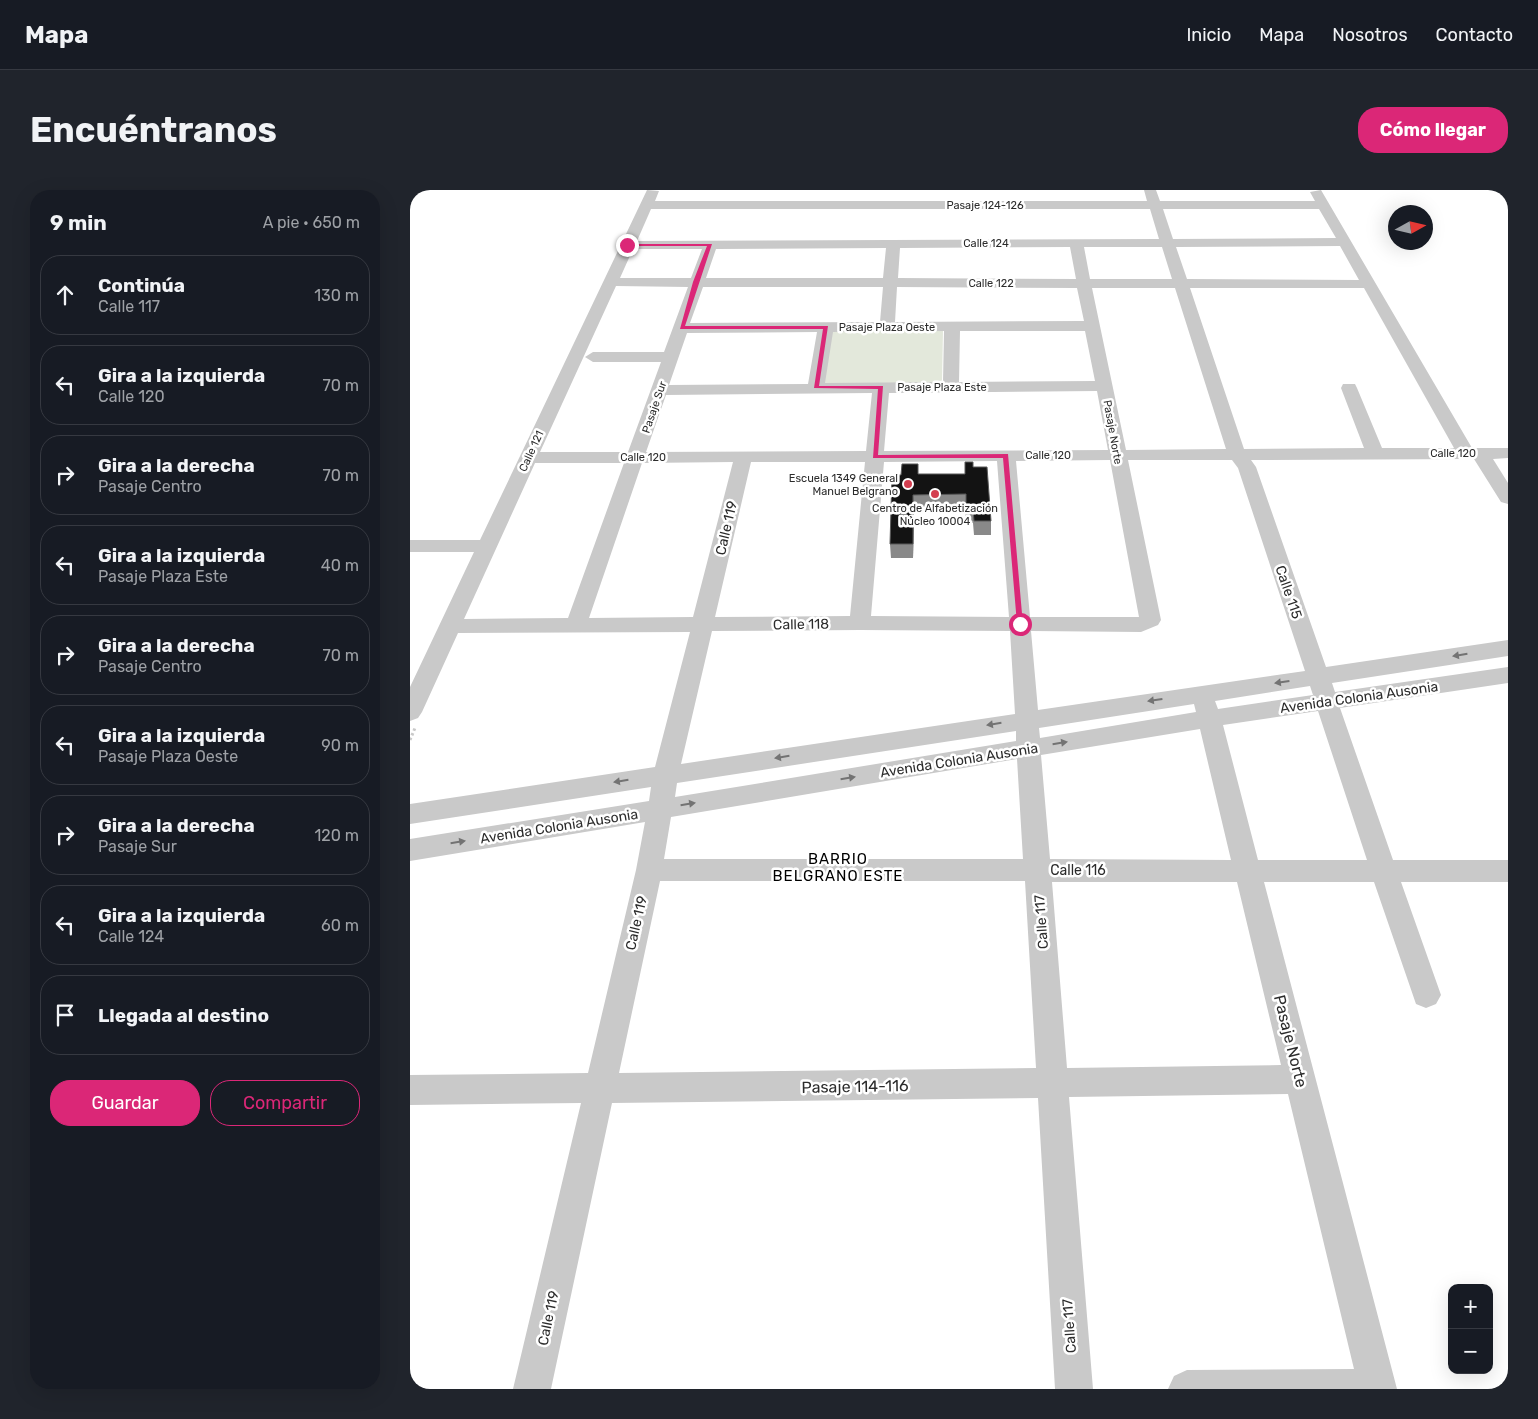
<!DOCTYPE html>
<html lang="es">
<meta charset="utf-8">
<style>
:root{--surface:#171b24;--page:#20242c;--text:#f1f3f6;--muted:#9ea1a6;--line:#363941;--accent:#db2777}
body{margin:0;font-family:Rubik,sans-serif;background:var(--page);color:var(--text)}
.controls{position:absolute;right:15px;bottom:15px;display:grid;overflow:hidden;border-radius:10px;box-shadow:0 5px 20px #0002}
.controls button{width:45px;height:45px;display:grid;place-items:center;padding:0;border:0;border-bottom:1px solid var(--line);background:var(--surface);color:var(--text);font:25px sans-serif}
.compass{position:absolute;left:978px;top:15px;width:45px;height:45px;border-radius:50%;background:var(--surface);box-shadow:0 5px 20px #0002;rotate:82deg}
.stop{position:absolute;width:15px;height:15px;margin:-11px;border:4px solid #db2777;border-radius:50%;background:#fff}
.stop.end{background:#db2777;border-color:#fff;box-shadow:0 1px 5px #0008}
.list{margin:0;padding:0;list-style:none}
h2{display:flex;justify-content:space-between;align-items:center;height:65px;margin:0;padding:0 20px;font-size:21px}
h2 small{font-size:16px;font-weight:400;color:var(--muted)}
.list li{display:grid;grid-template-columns:32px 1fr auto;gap:15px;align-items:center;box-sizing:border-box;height:80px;margin:0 10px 10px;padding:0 10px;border:1px solid var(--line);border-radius:20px}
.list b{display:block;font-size:19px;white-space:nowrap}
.list p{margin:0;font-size:16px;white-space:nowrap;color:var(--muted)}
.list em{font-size:16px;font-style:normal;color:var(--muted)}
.actions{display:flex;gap:10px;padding:15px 20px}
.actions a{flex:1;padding:11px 0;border:1px solid var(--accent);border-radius:20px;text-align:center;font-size:18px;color:var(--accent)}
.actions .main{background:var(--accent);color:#fff}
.icon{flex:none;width:28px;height:28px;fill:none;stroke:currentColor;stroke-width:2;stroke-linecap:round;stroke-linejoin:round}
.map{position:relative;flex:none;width:1098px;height:1199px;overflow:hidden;border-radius:20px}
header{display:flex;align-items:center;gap:30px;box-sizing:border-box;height:70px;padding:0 25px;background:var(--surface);border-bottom:1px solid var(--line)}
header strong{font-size:24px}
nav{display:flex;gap:28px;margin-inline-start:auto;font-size:18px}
.intro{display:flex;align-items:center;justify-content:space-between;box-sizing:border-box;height:120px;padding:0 30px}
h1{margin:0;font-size:35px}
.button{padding:12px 22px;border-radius:20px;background:var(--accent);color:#fff;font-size:18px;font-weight:700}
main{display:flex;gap:30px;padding:0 30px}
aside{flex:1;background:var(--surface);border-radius:20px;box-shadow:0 5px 20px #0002}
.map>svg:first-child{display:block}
</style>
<header>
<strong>Mapa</strong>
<nav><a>Inicio</a><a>Mapa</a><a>Nosotros</a><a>Contacto</a></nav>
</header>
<div class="intro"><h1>Encuéntranos</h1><a class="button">Cómo llegar</a></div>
<main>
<aside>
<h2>9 min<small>A pie · 650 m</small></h2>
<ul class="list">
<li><svg class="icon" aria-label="ahead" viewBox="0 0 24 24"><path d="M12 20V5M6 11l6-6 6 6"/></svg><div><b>Continúa</b><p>Calle 117</p></div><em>130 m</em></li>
<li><svg class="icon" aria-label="left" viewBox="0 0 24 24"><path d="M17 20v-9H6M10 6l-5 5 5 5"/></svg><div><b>Gira a la izquierda</b><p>Calle 120</p></div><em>70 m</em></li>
<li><svg class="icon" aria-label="right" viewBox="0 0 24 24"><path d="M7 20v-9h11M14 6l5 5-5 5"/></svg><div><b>Gira a la derecha</b><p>Pasaje Centro</p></div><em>70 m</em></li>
<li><svg class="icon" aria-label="left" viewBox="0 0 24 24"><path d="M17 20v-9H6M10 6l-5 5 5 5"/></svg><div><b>Gira a la izquierda</b><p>Pasaje Plaza Este</p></div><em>40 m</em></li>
<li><svg class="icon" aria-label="right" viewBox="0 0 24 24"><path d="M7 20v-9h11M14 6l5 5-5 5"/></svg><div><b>Gira a la derecha</b><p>Pasaje Centro</p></div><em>70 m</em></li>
<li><svg class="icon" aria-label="left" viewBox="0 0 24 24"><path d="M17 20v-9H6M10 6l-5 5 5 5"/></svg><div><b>Gira a la izquierda</b><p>Pasaje Plaza Oeste</p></div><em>90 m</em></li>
<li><svg class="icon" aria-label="right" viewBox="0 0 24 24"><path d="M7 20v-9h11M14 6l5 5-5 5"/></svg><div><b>Gira a la derecha</b><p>Pasaje Sur</p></div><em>120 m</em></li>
<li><svg class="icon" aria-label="left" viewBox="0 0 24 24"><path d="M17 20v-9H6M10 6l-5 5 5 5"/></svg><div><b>Gira a la izquierda</b><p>Calle 124</p></div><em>60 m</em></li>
<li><svg class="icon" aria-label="arrive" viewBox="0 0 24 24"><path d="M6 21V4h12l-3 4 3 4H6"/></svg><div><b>Llegada al destino</b></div></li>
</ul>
<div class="actions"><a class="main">Guardar</a><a>Compartir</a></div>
</aside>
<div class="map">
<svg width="1098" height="1199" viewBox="0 0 1098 1199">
<rect width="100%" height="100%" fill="#fff"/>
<path fill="#e3e8db" d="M422 140H533L532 194H413Z"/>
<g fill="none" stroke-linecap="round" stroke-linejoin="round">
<path stroke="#c9c9c9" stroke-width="3" stroke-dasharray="2.5 2.5" stroke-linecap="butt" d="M0 550 5 538"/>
<path fill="#c9c9c9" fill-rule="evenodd" d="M237 0 249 1 245 11H737L734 0H746L750 11H905L900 2 911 0 1062 258H1098V268L1083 269 1098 293V314L1091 312 1064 269 841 270 846 277 916 477 1098 450V466L922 493 925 502 1098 477V493L930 518 983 670H1098V692H991L1031 805 1026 814 1016 818 1006 814 964 692H854L987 1199H758L764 1186 777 1180 944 1179 878 904 659 907 683 1199H645L628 908 202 913 141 1199H103L171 913 0 915V885L178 883 226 680 235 632 0 671V649L239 611 241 597 0 634V614L245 577 280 442 48 443 12 522 8 528 0 531V497L64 362H0V350H70ZM241 19H740L749 49 227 51ZM753 19H909L926 48 763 49ZM930 56 949 90 777 89 766 57ZM660 57 666 89 488 88 490 58ZM674 57H752L762 89H680ZM476 58 473 88H296L306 59ZM223 59H292L281 88H210ZM206 96 278 97 254 162H183L175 167 183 172H251L218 262H130ZM293 97H473L470 132 280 133ZM487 97 667 98 674 131 485 132ZM682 98H765L816 259 716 260ZM780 98H954L1044 258H972L947 198 945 194H933L931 198 954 258 834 259ZM534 141 533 192 415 193 423 142ZM550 141H675L685 191 549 192ZM407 142 398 194 259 195 277 143ZM687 201 698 260 474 261 479 203ZM462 203 456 261 236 262 256 205ZM700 270 729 427H620L606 271ZM718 270H822L828 278 895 481 628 520 621 441 731 442 748 435 751 430ZM587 271 599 427 461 426 474 272ZM323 272 283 427 179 428 232 273ZM341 272H455L440 426 305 427ZM125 273H214L158 428 54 429ZM450 440 600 441 605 524 271 574 302 441ZM900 496 903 505 808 519 805 511ZM784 514 786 522 630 548 629 538ZM908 521 957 670H848L813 535ZM790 539 821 670 640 669 631 565ZM606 541V551L265 607 267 593ZM607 569 613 669H254L261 627ZM250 691H615L626 878 209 883ZM642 692H827L871 875 657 878Z"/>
</g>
<path fill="#898989" d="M555 272 563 277 581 331V345H564L563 333H556L555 318H504L503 368H481L480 354 491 285 555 284Z"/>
<path fill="#5a5a5a" d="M503 305 504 318 503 368Z"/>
<path fill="#131313" stroke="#5a5a5a" d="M555 272H563V277H577L581 331H564L563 319H556V304L503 305V354H480L482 285H491L492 274H508V284H555Z"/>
<defs><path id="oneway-solid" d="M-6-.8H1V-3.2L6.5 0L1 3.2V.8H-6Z" transform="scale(1.25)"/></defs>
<g fill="#737373">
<use href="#oneway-solid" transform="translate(1050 465) rotate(171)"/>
<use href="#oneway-solid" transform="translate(872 492) rotate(172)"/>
<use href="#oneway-solid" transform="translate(745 510) rotate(172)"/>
<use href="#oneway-solid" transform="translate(584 534) rotate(171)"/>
<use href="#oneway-solid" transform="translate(650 553) rotate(-9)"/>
<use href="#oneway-solid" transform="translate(372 567) rotate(171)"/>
<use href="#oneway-solid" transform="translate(438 588) rotate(-9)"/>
<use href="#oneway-solid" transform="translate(211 591) rotate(171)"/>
<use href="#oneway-solid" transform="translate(278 614) rotate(-9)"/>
<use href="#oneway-solid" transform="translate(48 652) rotate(-9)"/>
</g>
<path fill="#db2777" d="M217 54H302L275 136H418L409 196H473L468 265 598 264 613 435 607 434 593 268H463L468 199 404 198 413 139H270L283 92 297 56H215Z"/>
<g fill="#d33e4f" stroke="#fff" stroke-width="2">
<circle cx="498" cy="294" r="5"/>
<circle cx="525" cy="304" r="5"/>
</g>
<g text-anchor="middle" stroke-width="5" stroke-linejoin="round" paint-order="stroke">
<g font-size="11" fill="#2c2c2c" stroke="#fff">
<text x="575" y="19">Pasaje 124-126</text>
<text x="576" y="57">Calle 124</text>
<text x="581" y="97">Calle 122</text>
<text x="477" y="141">Pasaje Plaza Oeste</text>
<text x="532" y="201">Pasaje Plaza Este</text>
<text transform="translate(244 217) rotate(-71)" y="4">Pasaje Sur</text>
<text transform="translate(703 242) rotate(80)" y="4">Pasaje Norte</text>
<text transform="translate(121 261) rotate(-65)" y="4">Calle 121</text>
<text x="1043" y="267">Calle 120</text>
<text x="638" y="269">Calle 120</text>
<text x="233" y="271">Calle 120</text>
</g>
<g font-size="11" fill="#2c2c2c" stroke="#fff" text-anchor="end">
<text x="488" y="292">Escuela 1349 General<tspan x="488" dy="13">Manuel Belgrano</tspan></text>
<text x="525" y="322" text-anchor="middle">Centro de Alfabetización<tspan x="525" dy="13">Núcleo 10004</tspan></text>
</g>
<g font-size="14" fill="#2c2c2c" stroke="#fff">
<text transform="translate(316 338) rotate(-77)" y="5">Calle 119</text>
<text transform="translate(879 402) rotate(71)" y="5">Calle 115</text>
<text transform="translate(391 434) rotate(-1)" y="5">Calle 118</text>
<text transform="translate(949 507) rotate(-8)" y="5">Avenida Colonia Ausonia</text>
<text transform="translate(549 570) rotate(-9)" y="5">Avenida Colonia Ausonia</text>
<text transform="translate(149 636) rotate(-9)" y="5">Avenida Colonia Ausonia</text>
<text x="668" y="685">Calle 116</text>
<text transform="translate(631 732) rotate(-94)" y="5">Calle 117</text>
<text transform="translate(226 733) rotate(-77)" y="5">Calle 119</text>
<text transform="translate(138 1128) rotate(-78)" y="5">Calle 119</text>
<text transform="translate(659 1136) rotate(-94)" y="5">Calle 117</text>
</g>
<g font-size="15" letter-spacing="1" fill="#000" stroke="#fff">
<text x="428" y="674">BARRIO<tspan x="428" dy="17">BELGRANO ESTE</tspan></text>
</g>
<g font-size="16" fill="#2c2c2c" stroke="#fff">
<text transform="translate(881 851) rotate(76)" y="6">Pasaje Norte</text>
<text transform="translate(445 896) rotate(-1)" y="6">Pasaje 114-116</text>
</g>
</g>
</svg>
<div class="controls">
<button>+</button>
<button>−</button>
</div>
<svg class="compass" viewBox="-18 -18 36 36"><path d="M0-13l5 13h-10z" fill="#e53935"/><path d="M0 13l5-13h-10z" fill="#9ea1a6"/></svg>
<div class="stop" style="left:610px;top:434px"></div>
<div class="stop end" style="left:217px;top:55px"></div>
</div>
</main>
